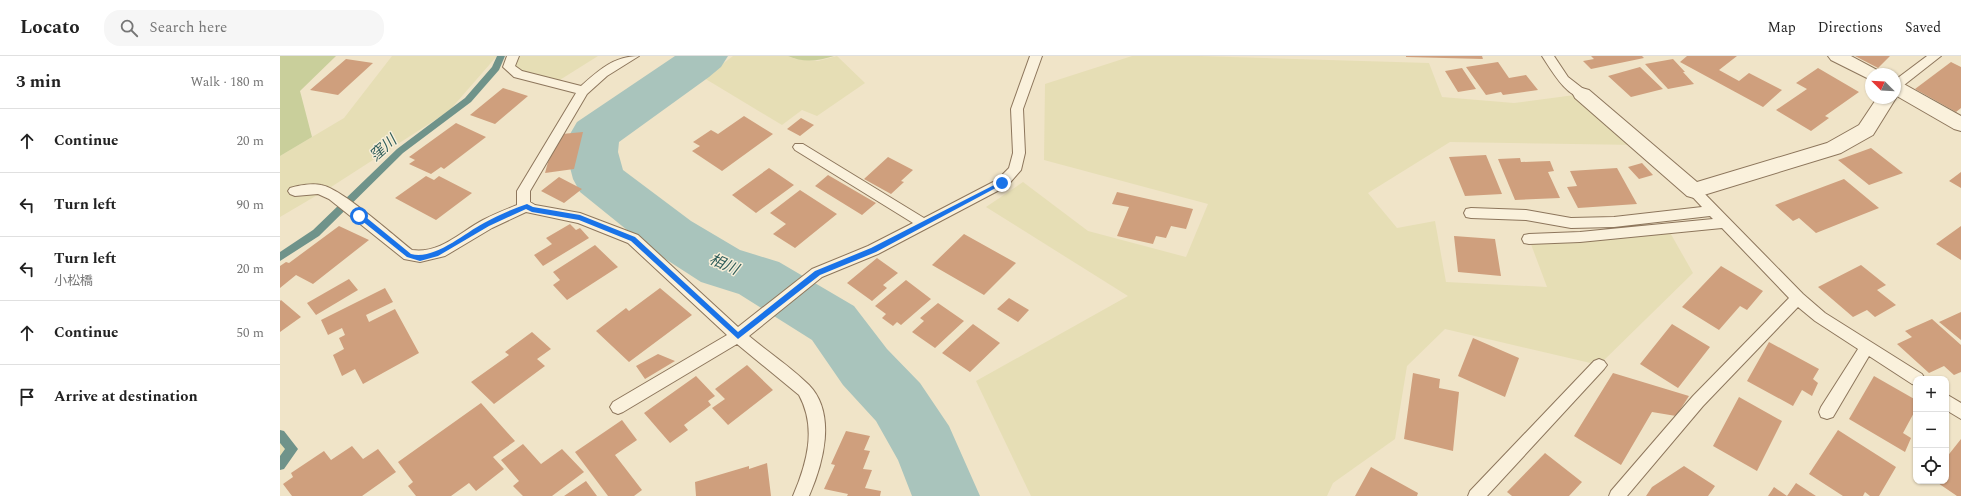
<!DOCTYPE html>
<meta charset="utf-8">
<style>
:root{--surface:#fff;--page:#f6f6f6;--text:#222;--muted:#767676;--line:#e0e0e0}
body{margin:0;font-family:Spectral,"Noto Sans JP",serif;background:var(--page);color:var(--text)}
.controls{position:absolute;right:12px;bottom:12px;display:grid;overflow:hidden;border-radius:8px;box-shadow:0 1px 3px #0004}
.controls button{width:36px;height:36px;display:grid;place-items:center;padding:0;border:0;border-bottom:1px solid var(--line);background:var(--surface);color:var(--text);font:20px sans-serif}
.compass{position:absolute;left:1585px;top:12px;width:36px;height:36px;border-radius:50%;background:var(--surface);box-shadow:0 1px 3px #0004;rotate:294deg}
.stop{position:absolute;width:12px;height:12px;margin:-9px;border:3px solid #1a73e8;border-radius:50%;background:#fff}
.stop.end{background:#1a73e8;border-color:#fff;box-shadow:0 1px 4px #0008}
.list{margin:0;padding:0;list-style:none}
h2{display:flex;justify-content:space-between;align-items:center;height:52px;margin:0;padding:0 16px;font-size:17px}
h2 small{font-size:13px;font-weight:400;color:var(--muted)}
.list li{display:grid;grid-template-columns:26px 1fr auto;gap:12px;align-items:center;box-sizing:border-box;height:64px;padding:0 16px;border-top:1px solid var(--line)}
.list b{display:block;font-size:15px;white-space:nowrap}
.list p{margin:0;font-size:13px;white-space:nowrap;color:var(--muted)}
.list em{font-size:13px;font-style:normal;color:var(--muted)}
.icon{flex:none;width:22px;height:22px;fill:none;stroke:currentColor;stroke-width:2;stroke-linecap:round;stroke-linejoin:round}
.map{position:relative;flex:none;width:1681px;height:440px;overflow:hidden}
header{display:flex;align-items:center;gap:24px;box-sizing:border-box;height:56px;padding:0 20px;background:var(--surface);border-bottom:1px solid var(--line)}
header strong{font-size:19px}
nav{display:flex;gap:22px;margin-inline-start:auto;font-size:14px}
.search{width:280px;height:36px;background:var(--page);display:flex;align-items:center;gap:10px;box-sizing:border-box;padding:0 14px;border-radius:16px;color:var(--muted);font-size:15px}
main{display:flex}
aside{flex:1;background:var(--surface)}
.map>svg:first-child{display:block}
</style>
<header>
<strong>Locato</strong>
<div class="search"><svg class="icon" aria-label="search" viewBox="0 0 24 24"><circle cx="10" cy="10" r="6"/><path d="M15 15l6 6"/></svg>Search here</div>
<nav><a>Map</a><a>Directions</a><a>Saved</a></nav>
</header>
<main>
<aside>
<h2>3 min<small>Walk · 180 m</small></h2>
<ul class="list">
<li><svg class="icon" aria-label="ahead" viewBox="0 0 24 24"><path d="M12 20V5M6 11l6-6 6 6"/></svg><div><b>Continue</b></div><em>20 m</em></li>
<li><svg class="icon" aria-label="left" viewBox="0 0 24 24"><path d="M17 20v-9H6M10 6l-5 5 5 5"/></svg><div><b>Turn left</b></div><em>90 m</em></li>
<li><svg class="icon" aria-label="left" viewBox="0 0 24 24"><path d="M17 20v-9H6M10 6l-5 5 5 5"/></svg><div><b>Turn left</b><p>小松橋</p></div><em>20 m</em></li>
<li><svg class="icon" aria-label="ahead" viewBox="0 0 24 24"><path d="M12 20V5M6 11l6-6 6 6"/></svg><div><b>Continue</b></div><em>50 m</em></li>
<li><svg class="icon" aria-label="arrive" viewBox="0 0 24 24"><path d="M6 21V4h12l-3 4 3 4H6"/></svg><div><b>Arrive at destination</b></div></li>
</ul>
</aside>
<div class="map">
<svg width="1681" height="440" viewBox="0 0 1681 440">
<rect width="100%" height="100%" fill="#f0e4c8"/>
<path fill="#e6deb5" d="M112 0H217L169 55 51 131 0 161V100L64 62Z
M233 0H318L275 27 229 11Z
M453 0H508L515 3 538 5 557 0 585 27 537 60 522 54 502 69 424 22Z
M852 0H919L1149 7 1162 41 1234 47 1302 38 1359 89 1170 86 1088 137 1117 172 1155 165 1166 226 1267 231 1249 183 1388 173 1413 217 1319 309 1165 273 1127 310 1115 383 1053 427 1047 440H751L696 325 848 240 706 151 743 126 808 175 906 201 928 148 764 104 765 28Z
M0 379 12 393 0 409Z"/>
<path fill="#c9cf9b" d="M0 0H56L20 35 32 81 0 100Z
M508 0H554C539 5 523 7 508 0Z"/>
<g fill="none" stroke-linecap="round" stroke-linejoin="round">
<path fill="#6f938a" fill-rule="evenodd" d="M217 0H225L219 14 191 46 123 97 39 180 0 205V196L33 174 117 93 185 42 212 11Z
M0 374 4 375 18 393 4 413 0 414V400L5 393 0 387Z"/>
<path fill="#a9c4bc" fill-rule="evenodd" d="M395 0H448L441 11 429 21 339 86 338 96 343 114 411 165 460 194 499 206 574 250 607 293 640 327 669 370 700 440H632L618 404 596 365 563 329 532 284 459 238 421 226 373 195 300 136 293 123 286 96 290 78 297 66Z"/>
</g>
<path fill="#cf9f7d" d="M1126 0H1202L1203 3 1126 1Z
M1311 0H1362L1364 2 1311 13 1303 5 1314 3Z
M1407 0H1457L1439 14 1459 25 1469 17 1502 34 1483 51 1400 6Z
M1575 0H1610L1598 12Z
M66 3 93 7 58 39 30 34Z
M1393 3 1405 16H1403L1414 28 1388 33 1365 8Z
M1218 6 1229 22 1246 19 1258 34 1223 39 1221 36 1206 39 1186 11Z
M1671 6 1681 11V52L1676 56 1635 33Z
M1360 11 1383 33 1351 41 1328 20Z
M1182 12 1196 33 1178 36 1165 15Z
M1538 12 1579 36 1545 60 1549 62 1531 75 1496 54 1527 33 1516 27Z
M223 32 248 40 215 68 190 59Z
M464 60 493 78 442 115 412 95 420 90 413 86 431 74 438 78Z
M521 62 534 69 520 80 507 73Z
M176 67 206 81 164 113 161 111 151 118 129 108 135 104 129 101Z
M303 76 294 113 265 117 268 106 282 78Z
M1591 92 1623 117 1589 129 1558 104Z
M1206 99 1222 138 1185 140 1169 101Z
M608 101 633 114 621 125 624 126 611 138 584 123Z
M1240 102 1241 106 1270 105 1274 115 1268 116 1280 142 1235 144 1218 103Z
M1362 107 1373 119 1359 123 1348 111Z
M489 112 514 129 476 157 452 139Z
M1337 112 1357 148 1298 152 1287 131 1297 130 1290 115Z
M1681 116V132L1669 125Z
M548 119 596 147 582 159 535 130Z
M146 120 154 124 159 120 192 137 156 164 115 142Z
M279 121 302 133 284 147 261 135Z
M1564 123 1599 152 1536 177 1519 162 1513 165 1495 149Z
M520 134 557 158 515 192 493 178 506 168 490 157Z
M837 136 913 153 906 173 891 170 886 182 876 180 873 188 837 180 849 151 832 148Z
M290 168 296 174 300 172 309 182 263 210 254 199 272 188 266 182Z
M59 170 89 184 33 228 16 219 0 232V210L6 206 9 207Z
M1681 170V204L1656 188Z
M684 178 736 207 704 239 652 209Z
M1174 180 1215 183 1221 220 1178 216Z
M315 189 338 211 287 244 273 229 280 224 273 216Z
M597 202 618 217 603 229 607 232 592 245 567 227Z
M1581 209 1606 229 1597 234 1616 249 1595 261 1587 254 1573 261 1538 231Z
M1441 210 1483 235 1467 254 1460 250 1439 274 1402 251Z
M69 223 78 234 36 259 27 247Z
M626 224 651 243 621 269 617 266 613 270 602 262 606 258 595 250Z
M105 232 113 246 86 259 89 266 115 253 139 297 83 328 75 313 62 320 53 299 64 293 59 282 65 279 62 272 48 279 41 264Z
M380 232 412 259 349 306 316 275 346 252 349 255Z
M729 242 749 254 738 266 717 253Z
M1 244 21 261 0 276V245Z
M658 247 684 265 655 292 632 276 644 265 640 262Z
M1681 256V284L1659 266Z
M1652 263 1681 289V316L1674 319 1664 310 1649 317 1617 288 1632 281 1625 275Z
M693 268 720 287 690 316 662 297Z
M1392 268 1430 291 1398 332 1360 308Z
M252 276 271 293 257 303 265 310 214 348 191 326 229 299 225 296Z
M1193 282 1239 302 1225 341 1178 320Z
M1489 286 1539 313 1533 323 1538 327 1532 340 1522 334 1513 350 1467 325Z
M378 298 395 305 365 323 356 310Z
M467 309 493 334 448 369 432 352 445 343 435 333Z
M1133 317 1160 323 1159 332 1179 336 1173 395 1124 383Z
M1333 317 1409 340 1396 360 1372 356 1341 409 1294 380Z
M416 320 435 340 428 345 431 349 404 369 408 374 390 387 364 357Z
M1594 320 1636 344V353L1623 377 1631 382 1625 396 1569 363Z
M1459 341 1502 365 1477 415 1433 390Z
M201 347 235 385 213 401 224 413 196 435 189 427 171 440H136L128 430 133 426 118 406Z
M342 364 357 384 335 399 362 434 354 440H328L295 396Z
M1558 374 1616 411 1599 440H1590L1585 436 1583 440H1563L1529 418Z
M566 375 590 380 584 394 590 395 583 413 592 414 585 432 601 435 600 440H567L568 438 544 433 555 409 551 408Z
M1681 383V440H1677L1655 425H1666V402Z
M243 388 261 408 282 393 304 416 272 440H243L233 430 239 425 221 404Z
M72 390 83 403 98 393 116 416 82 440H12L3 428 13 421 11 417 44 395 51 404Z
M1265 397 1302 426 1289 440H1232L1227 436Z
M487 407 491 440H416L415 426 469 410V413Z
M1404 410 1435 430 1428 440H1366L1372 431Z
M1091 411 1138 437 1137 440H1075Z
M306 425 317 440H284Z
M1516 427 1536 440H1488L1494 431 1507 440Z"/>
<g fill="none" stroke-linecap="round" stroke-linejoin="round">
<defs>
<path id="lane" d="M227 0H239L235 10 242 15 301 30C319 14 334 0 359 0L327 20 307 38 250 135V146L255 149 300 157 358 179 458 271 532 213 588 190 633 167 515 94 513 91 515 88H523L644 162 717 124 729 112 733 97 731 53 750 0H762L743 53 745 97 741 114 727 130 598 198 542 221 469 280C488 296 511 311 529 329 557 358 543 408 529 440H513C527 407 537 372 519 339L457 288 343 356 338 358 333 356 330 351 333 346 447 279 348 187 298 167 246 156 212 172 165 200 140 206 124 203 49 143 38 138 15 140 10 138 8 135 10 132C19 129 33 127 41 129 61 132 114 180 132 194 160 198 180 176 203 164 214 158 225 154 237 149V135L296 37 234 21 223 11Z
M1262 0H1274L1288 21 1306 35 1308 38 1306 41C1289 46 1270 12 1262 0Z
M1647 0H1661L1619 33 1615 34V24Z
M1414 130 1419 132 1523 238 1545 257 1642 318 1645 323H1636V329L1632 328 1589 300 1553 361 1547 363 1541 361 1539 356 1541 351 1578 293 1535 265 1518 251 1423 350 1347 440H1329L1331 435 1413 340 1509 242 1442 172 1300 186 1249 188 1244 187 1242 183 1244 179 1249 178 1300 176 1433 163 1430 160 1334 171 1291 172 1246 164 1191 162 1186 161 1184 157 1186 153 1191 152 1246 154 1291 162 1334 161 1422 151 1407 135 1409 132Z
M1319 303 1324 305 1327 309 1324 313 1207 440H1188L1190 435 1314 305Z
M1666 338 1681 347V363L1666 354Z"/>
<path id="street" d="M1548 0H1571L1597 14 1600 18H1591V24L1551 4Z
M1615 25 1622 27 1681 60V75L1674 73 1615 39Z
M1302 32 1309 34 1417 126 1547 87 1579 69 1597 42H1615V40L1616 42 1593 79 1561 97 1414 142 1407 140 1295 42 1293 38 1295 34Z"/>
</defs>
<use href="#lane" stroke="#8d765c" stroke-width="2"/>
<use href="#street" stroke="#8d765c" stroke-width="2"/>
<use href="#lane" fill="#faf1dc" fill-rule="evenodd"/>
<use href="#street" fill="#faf1dc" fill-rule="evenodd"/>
</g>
<path fill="#1a73e8" d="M720 126 725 127 596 196 540 219 458 283 351 185 299 164 252 156 246 153 209 170 158 200 140 205 127 201 76 160 82 158 131 198C155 204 183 178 204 167 217 160 232 153 247 148L253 151 300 159 355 181 458 276 535 215 591 192Z"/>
<g text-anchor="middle" stroke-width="3" stroke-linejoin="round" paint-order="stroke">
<g font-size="15" font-style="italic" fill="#2f5d5a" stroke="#f7eed8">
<text transform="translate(103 92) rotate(-42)" y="5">窪川</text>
<text transform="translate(444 208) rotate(24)" y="5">相川</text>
</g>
</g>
</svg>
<div class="controls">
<button>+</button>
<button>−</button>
<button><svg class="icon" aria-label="locate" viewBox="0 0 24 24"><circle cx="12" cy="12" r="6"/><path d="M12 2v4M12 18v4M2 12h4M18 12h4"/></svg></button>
</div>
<svg class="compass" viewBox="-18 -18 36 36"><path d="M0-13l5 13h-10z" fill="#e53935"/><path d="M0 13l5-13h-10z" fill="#767676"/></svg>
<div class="stop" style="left:79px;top:160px"></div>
<div class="stop end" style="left:722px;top:127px"></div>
</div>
</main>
